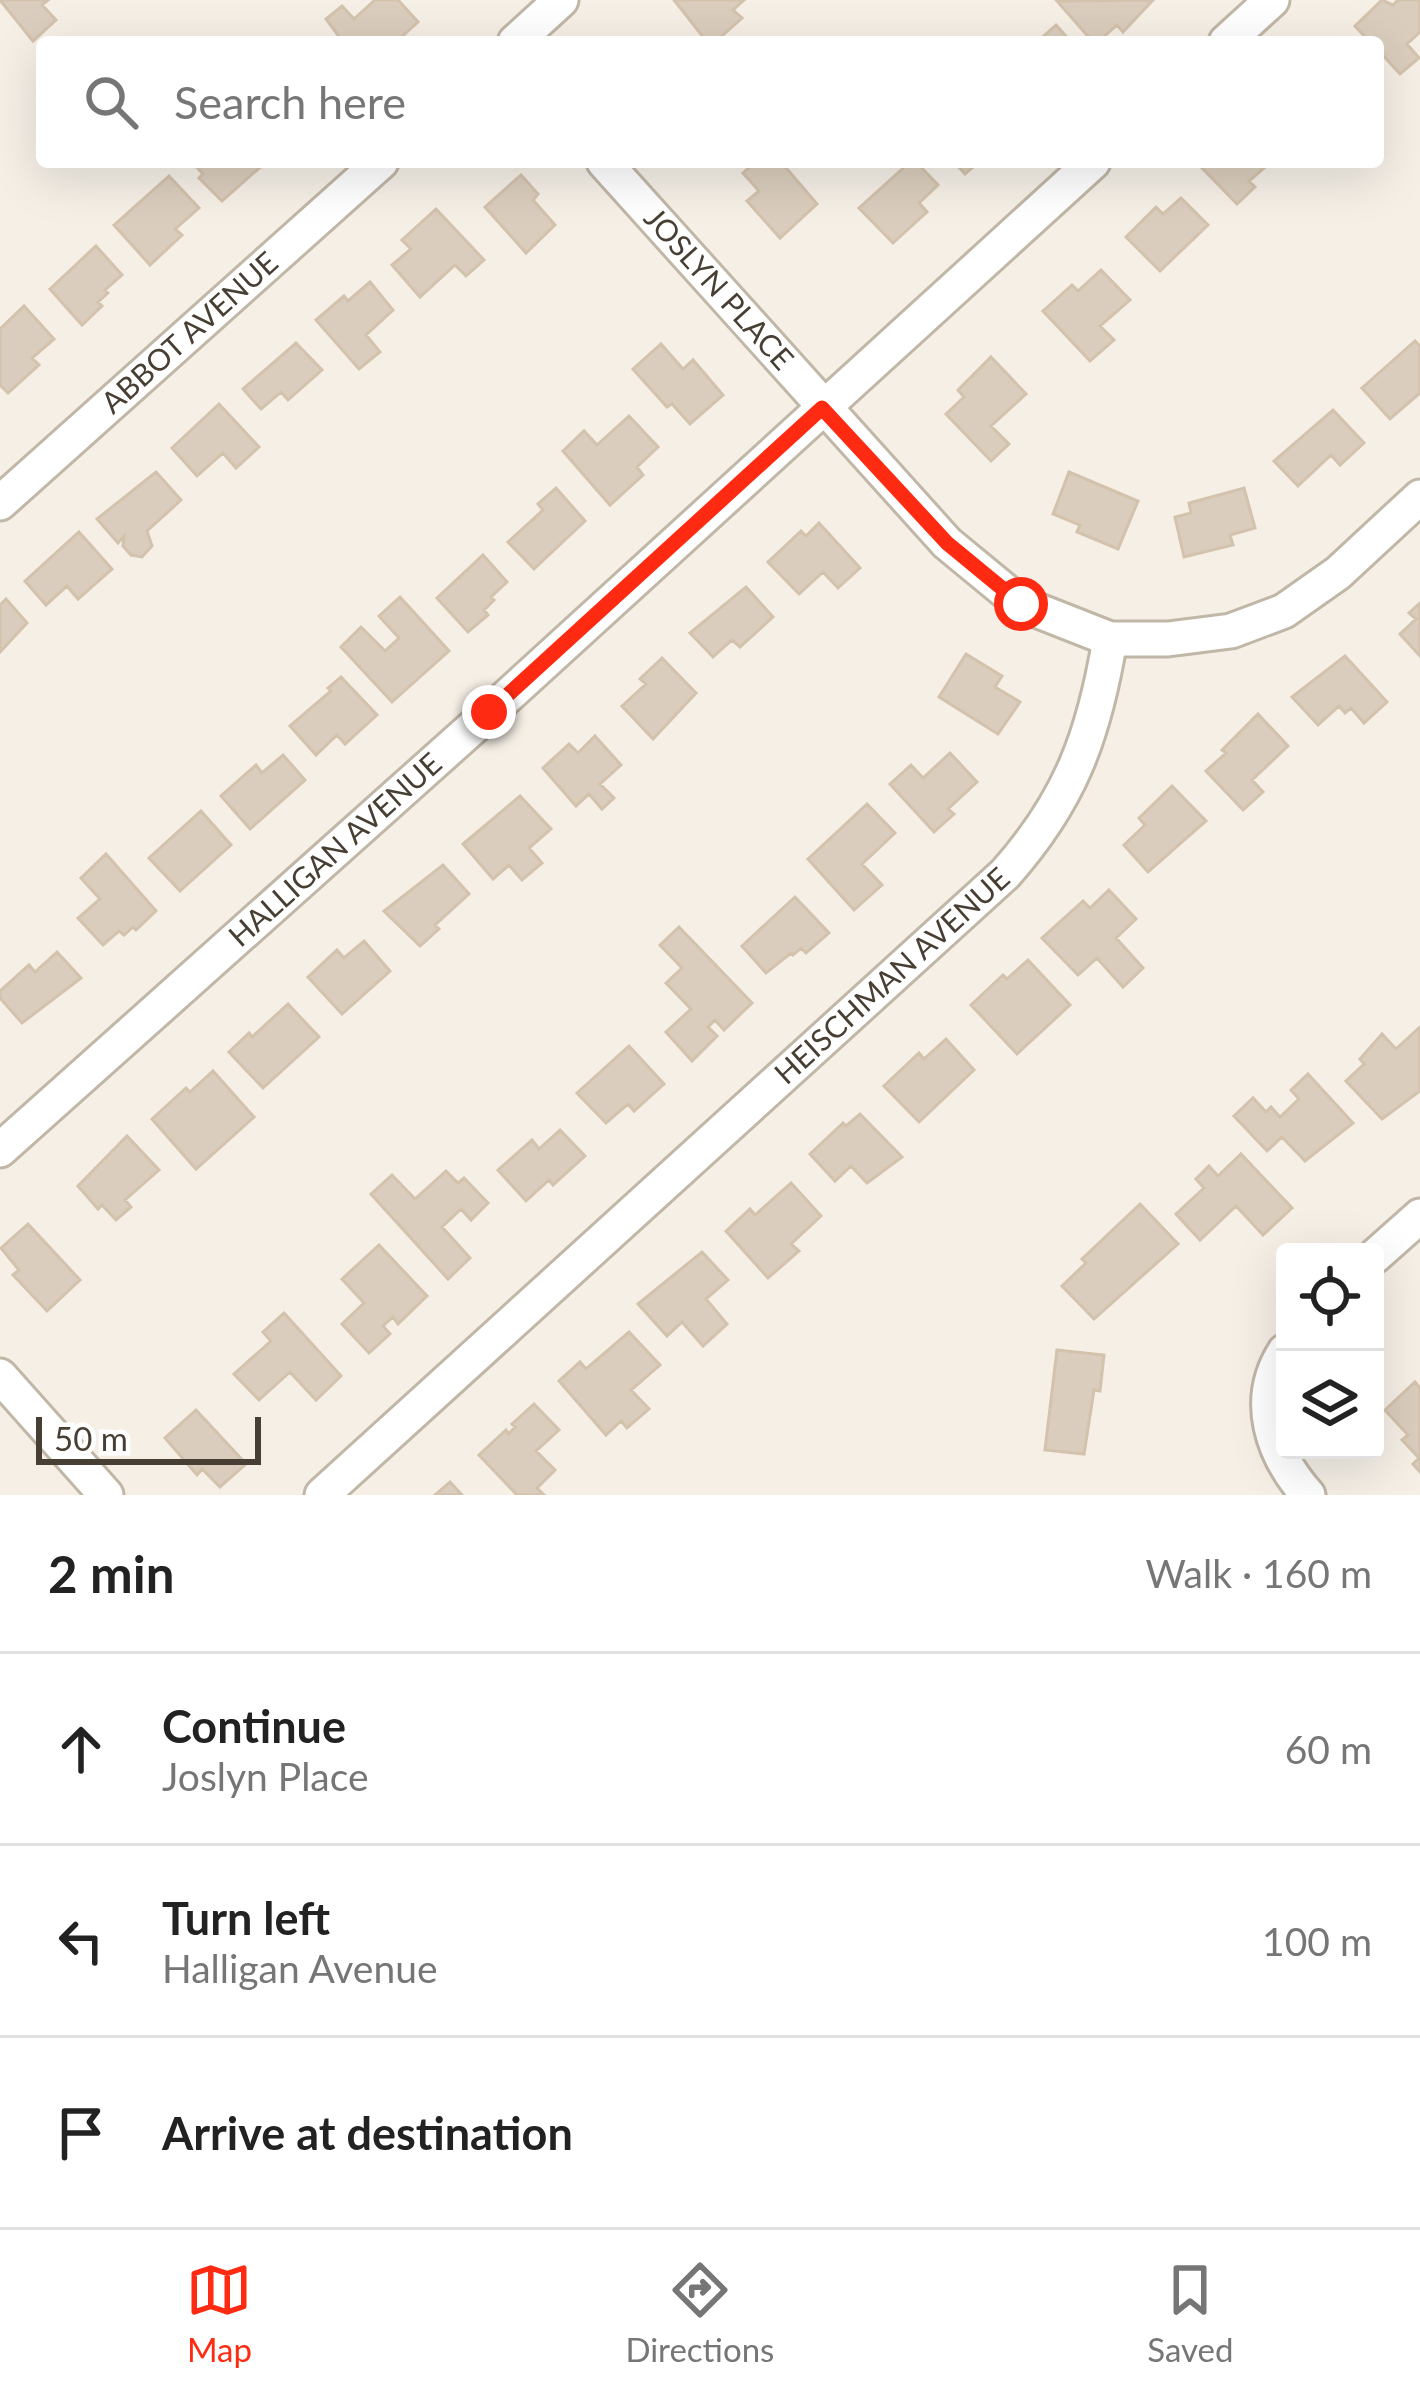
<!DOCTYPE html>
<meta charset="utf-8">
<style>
:root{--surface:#fff;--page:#f6f6f6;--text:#222;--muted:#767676;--line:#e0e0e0;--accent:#ff2a12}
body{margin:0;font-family:Lato,sans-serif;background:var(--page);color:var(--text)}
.controls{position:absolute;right:36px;bottom:36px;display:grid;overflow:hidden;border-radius:12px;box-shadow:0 12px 48px #0002}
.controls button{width:108px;height:108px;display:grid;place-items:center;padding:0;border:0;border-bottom:3px solid var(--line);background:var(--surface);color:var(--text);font:60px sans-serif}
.scale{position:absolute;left:36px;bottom:30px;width:225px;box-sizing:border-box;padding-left:12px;border:6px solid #483f34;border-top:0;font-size:33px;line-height:42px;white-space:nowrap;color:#483f34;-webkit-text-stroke:9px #fff;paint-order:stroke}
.stop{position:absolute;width:36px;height:36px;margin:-27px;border:9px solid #ff2a12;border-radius:50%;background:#fff}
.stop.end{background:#ff2a12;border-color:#fff;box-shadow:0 3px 12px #0008}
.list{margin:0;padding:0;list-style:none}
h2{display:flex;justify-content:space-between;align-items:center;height:156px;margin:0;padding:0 48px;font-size:51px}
h2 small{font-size:39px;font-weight:400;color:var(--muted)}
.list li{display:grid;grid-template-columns:78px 1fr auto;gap:36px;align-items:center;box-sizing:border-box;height:192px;padding:0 48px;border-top:3px solid var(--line)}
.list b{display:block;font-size:45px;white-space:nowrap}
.list p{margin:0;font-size:39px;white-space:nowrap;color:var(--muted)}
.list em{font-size:39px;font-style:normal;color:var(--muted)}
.icon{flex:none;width:66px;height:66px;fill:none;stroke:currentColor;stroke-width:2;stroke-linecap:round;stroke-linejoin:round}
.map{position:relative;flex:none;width:1420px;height:1495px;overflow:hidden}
.search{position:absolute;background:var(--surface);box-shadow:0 12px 48px #0002;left:36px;right:36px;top:36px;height:132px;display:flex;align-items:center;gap:30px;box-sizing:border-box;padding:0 42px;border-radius:12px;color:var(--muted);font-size:45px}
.sheet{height:732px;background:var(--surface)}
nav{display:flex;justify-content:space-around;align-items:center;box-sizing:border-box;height:168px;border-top:3px solid var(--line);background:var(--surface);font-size:33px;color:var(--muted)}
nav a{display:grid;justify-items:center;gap:6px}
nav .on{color:var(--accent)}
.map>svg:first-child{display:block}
</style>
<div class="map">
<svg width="1420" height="1495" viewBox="0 0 1420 1495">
<rect width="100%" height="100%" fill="#f5efe6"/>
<path fill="#dacdbd" stroke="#d3c2ac" stroke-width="3" d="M0 0H48L42 5 56 20 33 41Z
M375 0H398L418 22 396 42H343L326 19 342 6 354 19Z
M674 0H744L733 10 742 18 715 42H707Z
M1153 0 1123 32 1117 25 1098 42H1093L1057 1Z
M1382 0 1393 5 1398 0H1420V32L1407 44 1419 58 1400 74 1378 50V42H1370L1355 26Z
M1056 25 1071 42H1037Z
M192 162H266L222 201 199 178 203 174Z
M755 162H781L817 204 780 238 747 201 759 191 743 173Z
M910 162H916L938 185 919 203 927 212 893 243 859 208Z
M954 162H979L965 174Z
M1204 162H1271L1249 181 1255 187 1237 204 1200 166Z
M521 175 538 194 533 200 555 225 526 253 485 207Z
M169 176 199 208 175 229 182 235 150 265 114 225Z
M1181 198 1208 225 1160 271 1126 237 1156 207 1163 214Z
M436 209 484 260 466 276 455 265 420 297 392 265 411 249 402 240Z
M96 246 122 275 105 290 108 293 98 302 102 306 82 325 50 289Z
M1101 270 1130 300 1100 326 1114 340 1090 361 1043 311 1072 285 1078 291Z
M370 282 393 310 366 335 380 352 359 369 316 320 344 296 348 301Z
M24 306 54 339 32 358 39 365 8 393 0 385V329Z
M1415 341 1420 346V393L1390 419 1362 388Z
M296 343 322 370 288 400 281 392 261 409 243 389Z
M661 344 683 369 693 360 723 395 690 424 672 404 667 407 633 369Z
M991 357 1026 394 991 426 1009 444 991 461 946 414 964 397 958 390Z
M219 404 259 447 236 468 223 453 197 476 172 448Z
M1333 410 1364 443 1340 465 1331 455 1298 486 1274 461Z
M629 416 658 447 637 467 643 475 610 505 563 451 584 431 597 445Z
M156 472 181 500 147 531 152 546 142 557 131 555 123 546 124 536 118 543 97 519Z
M1069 472 1138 501 1118 549 1077 532 1080 525 1053 514Z
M556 488 585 521 534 569 508 542 543 510 538 504Z
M1244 488 1255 528 1230 535 1233 545 1184 557 1175 517 1191 513 1189 503Z
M819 523 860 568 838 588 823 572 799 594 768 562 801 531 806 536Z
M79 532 112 569 78 599 67 586 46 605 25 581Z
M483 555 507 582 491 597 494 600 484 610 488 615 468 632 437 598Z
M746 587 773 617 740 647 732 640 713 657 690 633Z
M400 597 449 651 392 702 341 647 361 627 385 651 399 638 379 616Z
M6 599 27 623 0 652V605Z
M1420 603V656L1400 634 1416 619 1409 613Z
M966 654 1002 676 995 687 1020 702 998 734 939 697Z
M1345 656 1387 702 1364 723 1351 708 1345 713 1339 706 1318 725 1292 697Z
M662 658 696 693 653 739 622 706 646 684 640 679Z
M341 677 377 715 345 744 337 735 316 755 290 726 331 691 328 688Z
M1258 714 1288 746 1252 780 1263 792 1243 810 1206 771 1226 753 1222 750Z
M595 736 621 765 600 784 614 798 602 809 589 794 576 806 543 768 569 744 578 753Z
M950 753 977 782 948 809 954 814 934 832 890 784 911 765 923 778Z
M283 755 305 780 250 829 221 796 256 765 262 773Z
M1172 786 1206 821 1148 872 1124 845 1145 825 1139 818Z
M520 796 551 829 529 848 542 863 522 880 509 865 493 879 463 844Z
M867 804 895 833 862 864 882 885 854 910 808 859Z
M201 811 231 845 180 891 149 858Z
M106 854 156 911 136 930 133 927 124 935 119 931 103 945 78 918 100 899 81 878Z
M443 865 469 894 435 925 439 929 420 946 384 911Z
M1109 890 1136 919 1116 938 1143 968 1123 987 1097 958 1078 975 1042 938 1083 901 1090 908Z
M795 897 829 933 806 953 801 948 793 955 791 953 766 973 742 946Z
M679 927 752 1003 724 1030 715 1020 708 1027 717 1036 692 1061 666 1032 691 1009 666 983 682 968 660 945Z
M364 941 390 971 342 1014 308 977 337 950 344 958Z
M57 952 81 978 22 1023 0 998V991L29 965 35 972Z
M1028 960 1070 1005 1017 1054 971 1005 1003 975 1007 979Z
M288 1004 319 1037 263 1088 229 1052 249 1033 252 1037Z
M1420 1027V1091L1382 1119 1346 1081 1364 1064 1360 1059 1382 1034 1396 1049Z
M946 1039 974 1070 919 1122 884 1086 919 1053 924 1059Z
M629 1046 664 1084 634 1111 628 1104 606 1123 577 1093Z
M213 1071 254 1117 196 1169 152 1119 186 1088 190 1092Z
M1308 1074 1353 1123 1305 1161 1282 1137 1267 1151 1234 1116 1253 1098 1266 1112 1271 1107 1280 1117 1299 1099 1291 1090Z
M860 1114 902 1157 867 1183 851 1166 835 1181 810 1154 843 1123 846 1126Z
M560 1130 585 1156 553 1185 549 1180 526 1201 498 1170 532 1140 539 1149Z
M127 1136 159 1170 125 1200 131 1207 116 1220 102 1205 98 1209 78 1186Z
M1241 1154 1292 1208 1263 1235 1236 1206 1200 1240 1176 1214 1204 1188 1196 1179 1209 1166 1218 1176Z
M446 1171 458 1183 464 1178 488 1203 471 1220 461 1209 442 1227 470 1258 448 1279 371 1194 392 1175 415 1199Z
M791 1183 821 1216 791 1244 799 1251 768 1278 726 1231 750 1209 755 1215Z
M1140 1204 1178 1244 1094 1319 1062 1286 1086 1263 1082 1259Z
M28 1224 80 1280 47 1311 13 1275 19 1270 1 1248Z
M379 1245 427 1296 398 1324 393 1317 383 1326 390 1334 369 1353 342 1324 364 1303 342 1279Z
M702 1252 728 1280 706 1299 727 1324 703 1346 682 1322 667 1336 638 1304Z
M284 1313 341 1376 316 1400 290 1372 259 1400 234 1374 271 1341 263 1332Z
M629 1332 660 1365 631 1390 649 1409 627 1428 621 1421 606 1435 559 1381 580 1362 586 1369Z
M1057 1350 1104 1355 1100 1391 1094 1390 1084 1454 1045 1450Z
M1415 1382 1420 1388V1472L1413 1464 1419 1458 1402 1440 1408 1435 1385 1410Z
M534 1404 559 1430 536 1451 555 1470 537 1488 544 1495H517L479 1455 506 1430 509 1434 515 1427 512 1424Z
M196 1410 246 1464 220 1487 202 1469 197 1475 165 1438Z
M450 1482 462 1495H435Z"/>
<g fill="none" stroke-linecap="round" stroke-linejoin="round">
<defs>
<g id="street">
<path d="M515 42 561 0"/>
<path d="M1226 42 1272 0"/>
<path id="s1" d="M604 162 947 543 1021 604 1110 639H1168L1231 631 1284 611 1338 573 1420 497"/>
<path id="s2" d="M0 503 381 162"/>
<path id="s3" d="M0 1150 489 713 1093 162"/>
<path d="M1375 1256 1420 1216"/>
<path d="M1285 1351C1253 1400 1272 1455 1308 1495"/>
<path d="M0 1376 106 1495"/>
<path id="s4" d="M322 1495 1005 874C1070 801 1094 736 1110 639"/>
</g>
</defs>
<use href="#street" stroke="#c1b7a7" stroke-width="39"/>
<use href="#street" stroke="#fff" stroke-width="33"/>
</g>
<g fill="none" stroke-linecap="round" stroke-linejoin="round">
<path stroke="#ff2a12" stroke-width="15" d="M489 712 822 408 947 543 1021 604"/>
</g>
<g text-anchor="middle" stroke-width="9" stroke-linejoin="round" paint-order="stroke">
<g font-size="30" fill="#483f34" stroke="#fff">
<text dy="10" stroke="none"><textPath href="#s1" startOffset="171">JOSLYN PLACE</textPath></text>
<text dy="10" stroke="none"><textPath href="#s2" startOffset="255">ABBOT AVENUE</textPath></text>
<text dy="10" stroke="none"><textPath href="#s3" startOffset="450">HALLIGAN AVENUE</textPath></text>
<text dy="10" stroke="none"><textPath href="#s4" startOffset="771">HEISCHMAN AVENUE</textPath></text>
</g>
</g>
</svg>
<div class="controls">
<button><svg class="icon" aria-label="locate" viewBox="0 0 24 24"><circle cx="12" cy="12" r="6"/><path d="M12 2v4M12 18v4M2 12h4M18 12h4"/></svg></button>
<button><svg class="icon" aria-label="layers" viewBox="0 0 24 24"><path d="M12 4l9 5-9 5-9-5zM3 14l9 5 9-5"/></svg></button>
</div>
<div class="scale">50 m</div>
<div class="stop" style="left:1021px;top:604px"></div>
<div class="stop end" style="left:489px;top:712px"></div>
<div class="search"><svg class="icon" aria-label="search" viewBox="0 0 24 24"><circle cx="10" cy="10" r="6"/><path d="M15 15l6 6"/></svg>Search here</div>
</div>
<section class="sheet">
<h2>2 min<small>Walk · 160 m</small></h2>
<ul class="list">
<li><svg class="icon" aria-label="ahead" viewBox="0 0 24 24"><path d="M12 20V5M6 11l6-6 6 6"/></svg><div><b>Continue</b><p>Joslyn Place</p></div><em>60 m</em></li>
<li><svg class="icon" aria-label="left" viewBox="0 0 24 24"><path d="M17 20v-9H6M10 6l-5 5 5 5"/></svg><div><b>Turn left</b><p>Halligan Avenue</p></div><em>100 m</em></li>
<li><svg class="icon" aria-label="arrive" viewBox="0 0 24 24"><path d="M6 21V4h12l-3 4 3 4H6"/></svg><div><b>Arrive at destination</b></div></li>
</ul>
</section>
<nav>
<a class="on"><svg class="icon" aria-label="map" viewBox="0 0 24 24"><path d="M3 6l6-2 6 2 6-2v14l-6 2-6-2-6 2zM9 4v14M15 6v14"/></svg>Map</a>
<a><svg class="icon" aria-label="directions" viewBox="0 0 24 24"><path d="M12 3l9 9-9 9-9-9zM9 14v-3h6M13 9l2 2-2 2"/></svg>Directions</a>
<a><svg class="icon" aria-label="saved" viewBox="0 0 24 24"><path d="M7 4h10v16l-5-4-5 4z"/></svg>Saved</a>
</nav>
